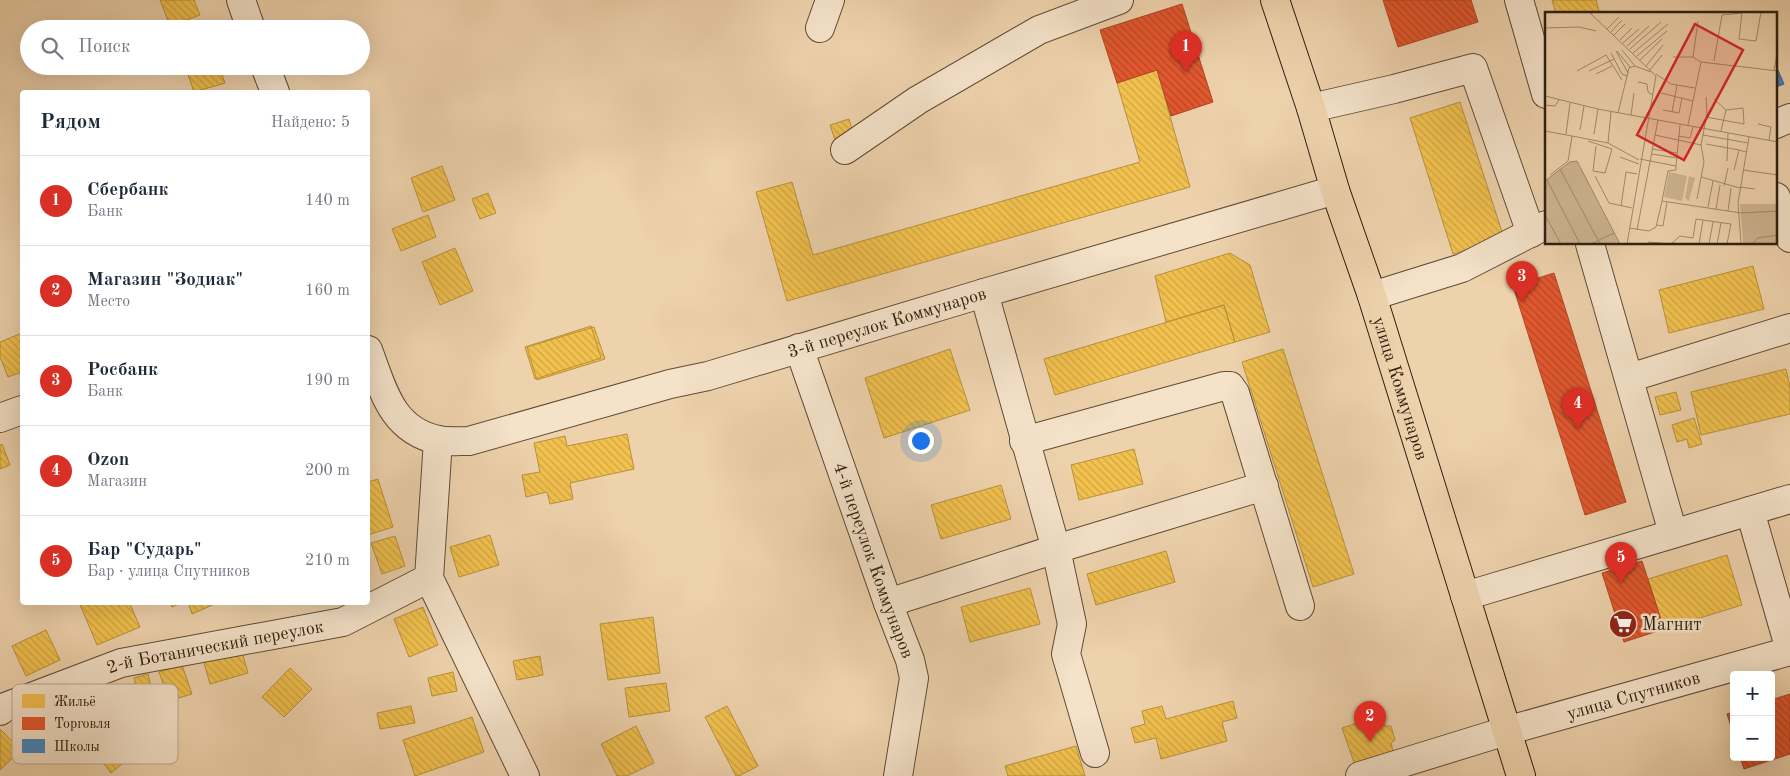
<!DOCTYPE html>
<html lang="ru">
<meta charset="utf-8">
<style>
:root{--surface:#fff;--page:#f2f2f3;--text:#1f2937;--muted:#747a83;--line:#e0e1e3;--accent:#d93025}
body{margin:0;font-family:"Old Standard TT",serif;background:var(--page);color:var(--text)}
.controls{position:absolute;right:15px;bottom:15px;display:grid;overflow:hidden;border-radius:5px;box-shadow:0 5px 20px #0002}
.controls button{width:45px;height:45px;display:grid;place-items:center;padding:0;border:0;border-bottom:1px solid var(--line);background:var(--surface);color:var(--text);font:25px sans-serif}
.you{position:absolute;left:920px;top:440px;width:18px;height:18px;margin:-12px;border:4px solid #fff;border-radius:50%;background:#1a73e8;box-shadow:0 0 0 8px #1a73e833}
.badge{display:grid;place-items:center;width:32px;height:32px;border-radius:50%;background:var(--accent);color:#fff;font-size:16px;font-weight:700}
.pin{position:absolute;translate:-50% -41px;filter:drop-shadow(0 1px 2px #0008)}
.pin::after{content:'';position:absolute;top:26px;width:18px;height:15px;background:inherit;clip-path:polygon(0 0,100% 0,50% 100%)}
.list{margin:0;padding:0;list-style:none}
h2{display:flex;justify-content:space-between;align-items:center;height:65px;margin:0;padding:0 20px;font-size:21px}
h2 small{font-size:16px;font-weight:400;color:var(--muted)}
.list li{display:grid;grid-template-columns:32px 1fr auto;gap:15px;align-items:center;box-sizing:border-box;height:90px;padding:0 20px;border-top:1px solid var(--line)}
.list b{display:block;font-size:19px;white-space:nowrap}
.list p{margin:0;font-size:16px;white-space:nowrap;color:var(--muted)}
.list em{font-size:16px;font-style:normal;color:var(--muted)}
.icon{flex:none;width:28px;height:28px;fill:none;stroke:currentColor;stroke-width:2;stroke-linecap:round;stroke-linejoin:round}
.map{position:relative;flex:none;width:1790px;height:776px;overflow:hidden}
.search{position:absolute;background:var(--surface);box-shadow:0 5px 20px #0002;left:20px;top:20px;width:350px;height:55px;display:flex;align-items:center;gap:12px;box-sizing:border-box;padding:0 18px;border-radius:28px;color:var(--muted);font-size:19px}
.panel{position:absolute;background:var(--surface);box-shadow:0 5px 20px #0002;left:20px;top:90px;width:350px;height:515px;border-radius:5px}
.map>svg:first-child{display:block}
</style>
<div class="map">
<svg width="1790" height="776" viewBox="0 0 1790 776">
<defs>
<pattern id="homes-back-hatch" width="6" height="6" patternUnits="userSpaceOnUse" patternTransform="scale(1.25)"><rect width="6" height="6" fill="#f2c14e"/><path d="M-1 5l2 2M0 0l6 6M5-1l2 2" fill="none" stroke="#d0a643"/></pattern>
<pattern id="shops-back-hatch" width="6" height="6" patternUnits="userSpaceOnUse" patternTransform="scale(1.25)"><rect width="6" height="6" fill="#e4572e"/><path d="M-1 5l2 2M0 0l6 6M5-1l2 2" fill="none" stroke="#b94826"/></pattern>
<pattern id="schools-back-hatch" width="6" height="6" patternUnits="userSpaceOnUse" patternTransform="scale(1.25)"><rect width="6" height="6" fill="#3f88c5"/><path d="M-1 5l2 2M0 0l6 6M5-1l2 2" fill="none" stroke="#356f9f"/></pattern>
</defs>
<rect width="100%" height="100%" fill="#eed2ac"/>
<filter id="stains"><feTurbulence type="fractalNoise" baseFrequency=".004" numOctaves="4"/><feColorMatrix values="0 0 0 0 .2 0 0 0 0 .09 0 0 0 0 .02 0 0 0 .5 -.17"/></filter>
<radialGradient id="worn" r=".72"><stop offset=".6" stop-color="#630" stop-opacity="0"/><stop offset="1" stop-color="#630" stop-opacity=".3"/></radialGradient>
<path fill="url(#homes-back-hatch)" stroke="#b8913b" d="M160 0H194L200 15 170 26Z
M1552 0H1596L1600 14H1556Z
M185 66H219L225 83 194 92Z
M1157 70 1190 187 787 301 756 192 792 182 813 255 1140 162 1117 83Z
M1460 102 1504 238 1453 254 1410 118Z
M849 119 854 137 836 143 830 125Z
M442 166 455 200 423 212 411 178Z
M488 193 496 213 480 219 472 199Z
M428 215 436 237 401 251 392 229Z
M455 248 473 291 440 305 422 262Z
M1230 253 1250 265 1270 332 1235 342 1224 305 1166 322 1155 276Z
M1753 266 1764 309 1669 333 1659 290Z
M1224 305 1235 342 1055 395 1044 359Z
M591 326 601 358 535 379 525 347Z
M594 327 605 359 537 380 527 347Z
M22 333V372L8 377 0 357V342Z
M950 349 970 410 884 438 865 378Z
M1283 349 1354 574 1313 587 1242 362Z
M1786 369 1790 387V414L1701 435 1691 392Z
M1676 392 1681 410 1660 415 1655 397Z
M1694 418 1702 444 1689 448 1687 439 1677 442 1672 425Z
M627 434 634 469 570 483 573 499 550 504 547 492 526 497 522 475 540 472 534 443 565 436 567 446Z
M2 444 10 465 0 469V445Z
M1134 449 1143 484 1079 500 1071 465Z
M378 479 393 527 368 535V482Z
M1001 485 1011 519 941 539 931 505Z
M490 535 499 565 459 577 450 547Z
M395 536 405 566 382 574 371 543Z
M1166 551 1175 582 1096 605 1087 574Z
M1727 555 1742 605 1664 629 1648 579Z
M1030 588 1040 624 970 642 961 607Z
M79 602H129L140 627 97 645Z
M170 602H183L172 607Z
M188 602H219L192 614Z
M423 607 438 645 409 657 394 619Z
M653 617 660 673 608 680 600 624Z
M46 630 60 660 26 676 12 646Z
M241 648 248 673 210 684 203 659Z
M540 656 543 675 517 680 513 661Z
M182 665 192 694 169 701 159 672Z
M290 668 312 689 284 717 262 697Z
M453 672 457 691 432 696 428 678Z
M148 674 153 695 139 699 134 678Z
M666 683 670 711 629 717 625 688Z
M1233 701 1237 718 1222 722 1227 741 1161 759 1156 738 1135 743 1131 728 1145 724 1142 711 1162 706 1166 719Z
M411 706 415 723 380 729 377 713Z
M727 706 758 766 739 776H736L705 717Z
M1381 715 1385 726H1391L1395 740 1391 743 1394 755 1356 768 1342 728Z
M472 717 484 752 415 776 403 740Z
M636 726 654 763 627 776H617L601 744Z
M0 729 21 750 0 770Z
M1076 746 1085 776H1008L1005 766Z
M119 747 128 759 111 773 102 761Z"/>
<path fill="url(#shops-back-hatch)" stroke="#ae4625" d="M1383 0H1471L1478 22 1398 47Z
M1182 4 1213 102 1171 116 1157 70 1117 83 1100 30Z
M1554 273 1626 502 1585 515 1513 286Z
M1642 561 1664 629 1624 642 1602 573Z
M1790 694V754L1744 769 1740 757H1771V700Z
M1734 712V736L1727 714Z"/>
<path fill="url(#schools-back-hatch)" stroke="#3a698f" d="M1778 70 1784 84 1776 87V71Z"/>
<g fill="none" stroke-linecap="round" stroke-linejoin="round">
<defs>
<g id="minor">
<path d="M241 0 251 29"/>
<path d="M1519 0 1546 94"/>
<path d="M820 28 830 0"/>
<path d="M265 66 275 92"/>
<path d="M1311 108 1394 89 1473 68 1531 233"/>
<path d="M1776 124 1790 118"/>
<path d="M845 150 918 100 1039 30 1119 0"/>
<path d="M1776 197 1790 238"/>
<path d="M1590 244 1673 533"/>
<path d="M984 293 1056 549 1072 624 1066 654 1095 753"/>
<path d="M1372 296 1462 268 1546 225"/>
<path id="s1" d="M799 348 888 603 910 660 914 678 898 776"/>
<path id="s2" d="M368 350C383 389 391 430 438 440 448 442 459 441 469 441L670 384 708 376 984 293 1335 190"/>
<path d="M1629 378 1790 328"/>
<path d="M0 418 22 410"/>
<path d="M438 440 429 578 525 776"/>
<path d="M1024 441 1224 386H1230L1235 393 1300 606"/>
<path d="M1750 511 1790 650"/>
<path d="M1465 596 1790 499"/>
<path d="M888 603 1056 549 1264 486"/>
<path id="s3" d="M0 711 5 707 121 663 343 622 429 578"/>
<path id="s4" d="M1360 776 1506 731 1790 651"/>
</g>
<g id="major">
<path id="s5" d="M1275 0 1311 108 1335 190 1372 296 1521 776"/>
</g>
</defs>
<use href="#minor" stroke="#5f4c37" stroke-width="30"/>
<use href="#major" stroke="#2f2010" stroke-width="30"/>
<use href="#minor" stroke="#f4e2c9" stroke-width="28"/>
<use href="#major" stroke="#eed2ac" stroke-width="28"/>
</g>
<defs>
<symbol id="supermarket-disc" viewBox="-11 -11 22 22"><circle r="9.5" fill="#8f2418" stroke="#f4e2c9"/><path d="M-6-5.5h2.5l.6 2H6L4.5 2H-2.5L-4.4-4H-6ZM-1.5 3.2a1.3 1.3 0 1 0 .1 0ZM3 3.2a1.3 1.3 0 1 0 .1 0Z" fill="#fff"/></symbol>
</defs>
<g fill-rule="evenodd">
<use href="#supermarket-disc" x="1607" y="608" width="32" height="32"/>
</g>
<g text-anchor="middle" stroke-width="5" stroke-linejoin="round" paint-order="stroke">
<g font-size="18" fill="#2f2010" stroke="#f4e2c9">
<text dy="6" stroke="none"><textPath href="#s2" startOffset="586">3-й переулок Коммунаров</textPath></text>
<text dy="6" stroke="none"><textPath href="#s5" startOffset="408">улица Коммунаров</textPath></text>
<text dy="6" stroke="none"><textPath href="#s1" startOffset="225">4-й переулок Коммунаров</textPath></text>
<text dy="6" stroke="none"><textPath href="#s3" startOffset="226">2-й Ботанический переулок</textPath></text>
<text dy="6" stroke="none"><textPath href="#s4" startOffset="285">улица Спутников</textPath></text>
</g>
<g font-size="18" fill="#2f2010" stroke="#f4e2c9" text-anchor="start">
<text x="1642" y="630">Магнит</text>
</g>
</g>
<g transform="translate(1545 12)">
<rect width="232" height="232" fill="#eed2ac"/>
<path d="M32 149 75 232H0V169L25 150Z" fill="#ceb491"/>
<path d="M195 192H232V232H198Z" fill="#ceb491"/>
<path d="M124 160 142 164 137 189 119 185ZM144 164 150 166 144 189 140 186Z" fill="#ceb491"/>
<path fill="none" stroke="#a28b6e" stroke-width="1" d="M45 1 111 64 82 232M0 16 34 15 51 19M62 17 74 5M66 20 77 8M69 23 80 12M75 28 87 16M78 31 94 17M82 34 104 14M85 37 116 10M77 38 90 54M71 39 83 61M72 39 85 55M66 41 77 62 82 64M88 41 123 12M92 44 122 19M128 45H148L156 50M148 45 153 9M95 48 117 27M169 49 177 3 197 1 194 27 211 29 216 0M156 50 233 59M101 54 118 33M105 58 117 43M229 58 233 37M32 59 61 43 77 68M44 59 69 47M51 62 67 54M111 62 126 72 150 76M93 70 102 72 103 80 108 83M116 81 148 89M0 84 53 97 233 130M0 93 10 94 14 88M118 98 134 101 137 86M127 100 132 73M73 101 84 56 90 54 106 60M86 103 89 81M161 105 199 112 198 96 181 98 169 87M213 112 226 115 224 128M143 113 156 50M35 118 39 94M0 119 27 124 23 149 5 163M176 119 181 98M21 122 25 91M49 122 53 97M110 123 156 133M158 123 203 131M27 124 63 131 94 148M133 124 145 126 148 115M43 129 67 137M63 131 66 100M161 132 194 138M51 134 48 159 60 161 67 137M107 137 132 141M107 142 132 146M75 145 94 152M95 147 131 154 135 113M182 149 183 121M15 157 55 232M189 158 194 138 201 140M198 158 233 163M50 164 64 191 87 196M156 165 195 176M2 168 35 232M0 169 25 150 32 149 75 232M179 174 183 156M195 175 210 177M152 187 159 150 156 133 162 101 161 85M117 189 123 159 131 158V154M76 194 81 160 92 162M163 195 168 169M171 197 175 173M183 199 186 176M0 203 16 232M112 213 118 214 122 190M84 216 104 219 111 215 117 189 196 201 233 199M92 218 113 108M103 230 126 232 135 224 148 226 151 207 186 212 182 232M46 232 69 221M154 232 158 208M164 232 168 210M172 232 176 211M196 232 193 191 204 125M207 232 213 226 233 223"/>
<path fill="#d62828" fill-opacity="0.15" stroke="#d62828" stroke-width="2.5" d="M150 12 198 38 139 148 92 123Z"/>
<rect width="232" height="232" fill="none" stroke="#2f2010" stroke-width="2.5"/>
</g>
<rect x="12" y="684" width="166" height="80" rx="8" fill="#f4e2c9" stroke="#b9a892" stroke-width="1"/>
<rect x="22" y="694" width="23" height="14" fill="#f2c14e"/>
<rect x="22" y="717" width="23" height="13" fill="#e4572e"/>
<rect x="22" y="739" width="23" height="14" fill="#3f88c5"/>
<g font-size="14" fill="#2f2010">
<text x="54" y="706">Жильё</text>
<text x="54" y="728">Торговля</text>
<text x="54" y="751">Школы</text>
</g>
<rect width="100%" height="100%" filter="url(#stains)"/>
<rect width="100%" height="100%" fill="url(#worn)"/>
</svg>
<div class="controls">
<button>+</button>
<button>−</button>
</div>
<div class="you"></div>
<div class="pin badge" style="left:1186px;top:72px">1</div>
<div class="pin badge" style="left:1370px;top:742px">2</div>
<div class="pin badge" style="left:1522px;top:302px">3</div>
<div class="pin badge" style="left:1578px;top:429px">4</div>
<div class="pin badge" style="left:1621px;top:583px">5</div>
<div class="search"><svg class="icon" aria-label="search" viewBox="0 0 24 24"><circle cx="10" cy="10" r="6"/><path d="M15 15l6 6"/></svg>Поиск</div>
<section class="panel">
<h2>Рядом<small>Найдено: 5</small></h2>
<ul class="list">
<li><span class="badge">1</span><div><b>Сбербанк</b><p>Банк</p></div><em>140 m</em></li>
<li><span class="badge">2</span><div><b>Магазин &quot;Зодиак&quot;</b><p>Место</p></div><em>160 m</em></li>
<li><span class="badge">3</span><div><b>Росбанк</b><p>Банк</p></div><em>190 m</em></li>
<li><span class="badge">4</span><div><b>Ozon</b><p>Магазин</p></div><em>200 m</em></li>
<li><span class="badge">5</span><div><b>Бар &quot;Сударь&quot;</b><p>Бар · улица Спутников</p></div><em>210 m</em></li>
</ul>
</section>
</div>
